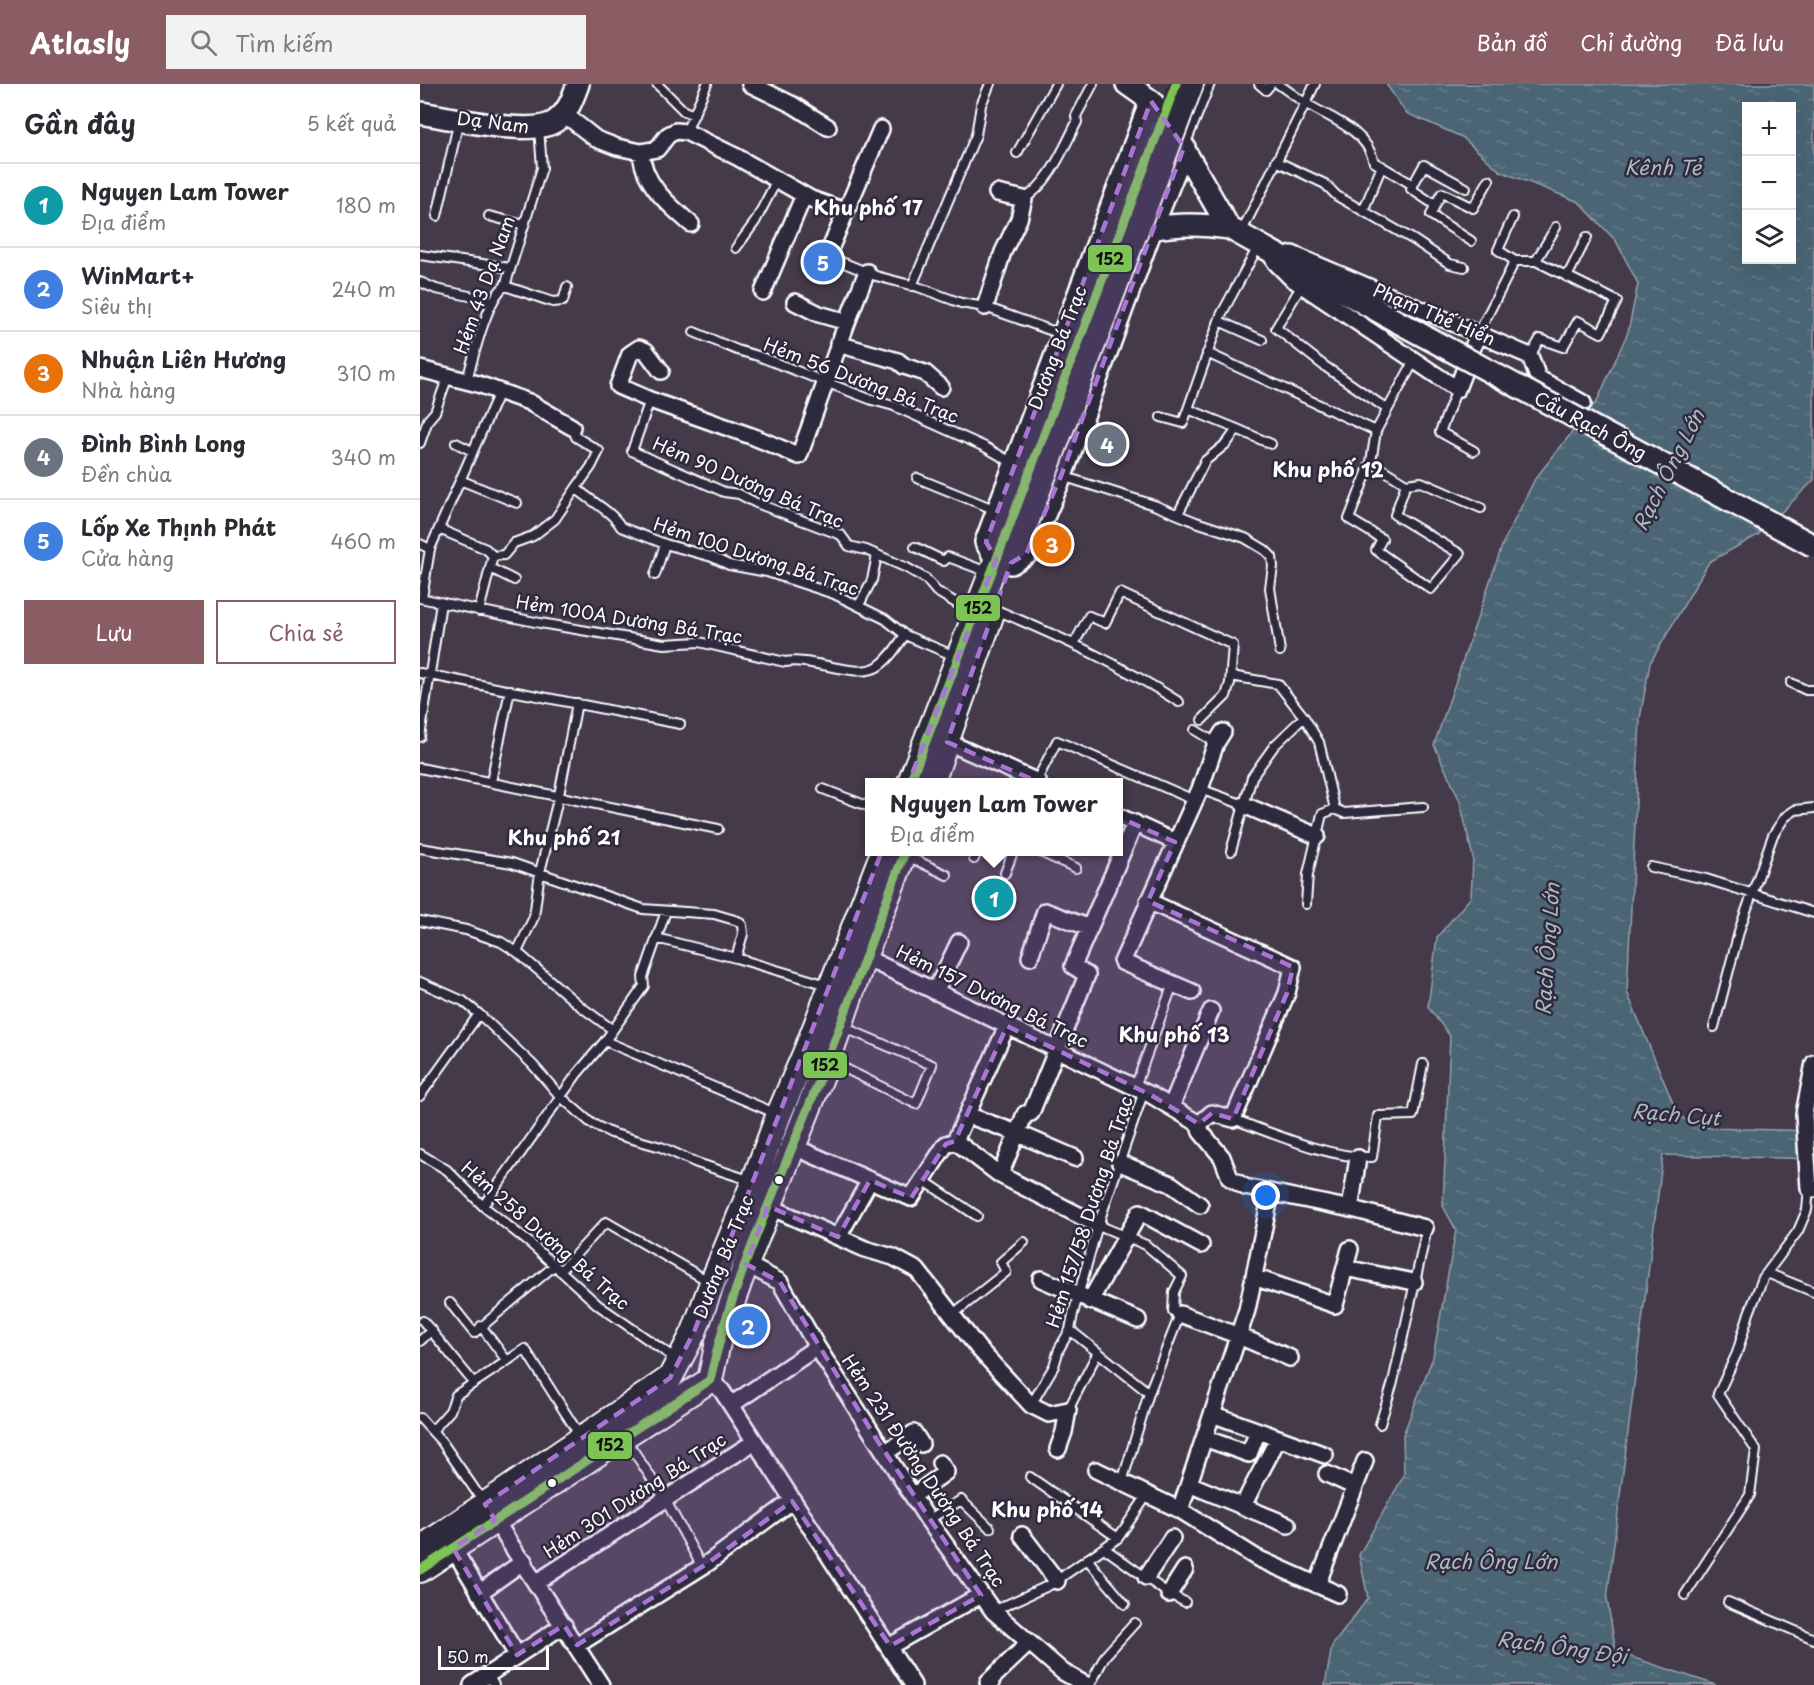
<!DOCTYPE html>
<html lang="vi">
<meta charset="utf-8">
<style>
:root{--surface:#fff;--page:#f2f2f3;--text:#2b2b33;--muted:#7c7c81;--line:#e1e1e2;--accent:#8a5d65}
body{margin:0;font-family:"Playpen Sans",sans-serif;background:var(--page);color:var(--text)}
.controls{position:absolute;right:18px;top:18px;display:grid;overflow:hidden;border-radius:0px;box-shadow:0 6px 24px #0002}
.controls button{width:54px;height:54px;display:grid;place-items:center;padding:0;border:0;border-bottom:2px solid var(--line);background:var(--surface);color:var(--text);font:30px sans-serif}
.scale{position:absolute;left:18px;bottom:15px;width:111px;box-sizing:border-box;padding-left:6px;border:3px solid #fff;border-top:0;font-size:16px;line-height:21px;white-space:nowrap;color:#fff;-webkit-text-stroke:4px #2f2a3d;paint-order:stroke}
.you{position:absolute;left:846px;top:1112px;width:21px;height:21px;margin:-15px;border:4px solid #fff;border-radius:50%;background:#1a73e8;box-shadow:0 0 0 9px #1a73e833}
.badge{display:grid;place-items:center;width:39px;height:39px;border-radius:50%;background:var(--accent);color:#fff;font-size:20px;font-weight:700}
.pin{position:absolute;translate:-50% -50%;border:3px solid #fff;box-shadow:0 2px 6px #0006}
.popup{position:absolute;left:445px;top:694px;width:258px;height:78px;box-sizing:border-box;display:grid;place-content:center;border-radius:0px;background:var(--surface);filter:drop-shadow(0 2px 4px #0005);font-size:20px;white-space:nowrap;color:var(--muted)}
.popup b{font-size:22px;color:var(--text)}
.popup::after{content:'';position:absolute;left:50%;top:100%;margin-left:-12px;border:12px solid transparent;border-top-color:var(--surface)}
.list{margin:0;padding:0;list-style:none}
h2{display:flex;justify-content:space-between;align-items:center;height:78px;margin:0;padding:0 24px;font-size:26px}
h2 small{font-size:20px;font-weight:400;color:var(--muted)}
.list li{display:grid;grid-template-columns:39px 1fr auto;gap:18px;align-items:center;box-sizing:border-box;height:84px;padding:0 24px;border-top:2px solid var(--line)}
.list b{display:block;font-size:22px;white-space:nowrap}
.list p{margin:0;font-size:20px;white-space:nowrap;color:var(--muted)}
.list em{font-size:20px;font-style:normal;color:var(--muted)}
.actions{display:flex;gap:12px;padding:18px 24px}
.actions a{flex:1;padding:14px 0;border:2px solid var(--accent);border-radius:0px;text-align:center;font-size:21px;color:var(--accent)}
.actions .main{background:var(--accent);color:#fff}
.icon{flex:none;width:33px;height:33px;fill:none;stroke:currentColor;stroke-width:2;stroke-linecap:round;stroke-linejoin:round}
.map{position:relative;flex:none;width:1394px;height:1601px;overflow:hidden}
header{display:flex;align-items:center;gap:36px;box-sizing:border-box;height:84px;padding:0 30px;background:var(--accent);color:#fff}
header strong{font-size:28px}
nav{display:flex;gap:33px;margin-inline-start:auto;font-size:21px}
.search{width:420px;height:54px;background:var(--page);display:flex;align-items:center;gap:15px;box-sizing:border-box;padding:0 21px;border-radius:0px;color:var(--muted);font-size:22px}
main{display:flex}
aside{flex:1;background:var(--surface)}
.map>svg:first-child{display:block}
</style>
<header>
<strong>Atlasly</strong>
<div class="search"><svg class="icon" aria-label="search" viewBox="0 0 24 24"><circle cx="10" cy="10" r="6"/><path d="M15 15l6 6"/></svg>Tìm kiếm</div>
<nav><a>Bản đồ</a><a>Chỉ đường</a><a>Đã lưu</a></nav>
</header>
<main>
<aside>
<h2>Gần đây<small>5 kết quả</small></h2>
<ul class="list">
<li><span class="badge" style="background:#0f9aa8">1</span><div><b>Nguyen Lam Tower</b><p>Địa điểm</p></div><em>180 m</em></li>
<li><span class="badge" style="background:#3f7fe0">2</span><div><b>WinMart+</b><p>Siêu thị</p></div><em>240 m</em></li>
<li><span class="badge" style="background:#e8710a">3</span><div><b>Nhuận Liên Hương</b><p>Nhà hàng</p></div><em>310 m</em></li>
<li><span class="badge" style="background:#6b7280">4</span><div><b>Đình Bình Long</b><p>Đền chùa</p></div><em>340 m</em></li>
<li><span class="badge" style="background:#3f7fe0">5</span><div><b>Lốp Xe Thịnh Phát</b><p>Cửa hàng</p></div><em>460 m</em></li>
</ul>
<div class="actions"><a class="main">Lưu</a><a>Chia sẻ</a></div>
</aside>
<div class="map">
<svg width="1394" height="1601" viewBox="0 0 1394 1601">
<defs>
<pattern id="water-ripples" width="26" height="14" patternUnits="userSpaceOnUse" patternTransform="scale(1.5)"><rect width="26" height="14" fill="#4c6575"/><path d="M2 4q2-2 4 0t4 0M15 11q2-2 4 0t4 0" fill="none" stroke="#677c8a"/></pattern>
</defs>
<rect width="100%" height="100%" fill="#443a49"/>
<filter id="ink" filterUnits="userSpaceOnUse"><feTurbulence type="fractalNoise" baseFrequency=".0167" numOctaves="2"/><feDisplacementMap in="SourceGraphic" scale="12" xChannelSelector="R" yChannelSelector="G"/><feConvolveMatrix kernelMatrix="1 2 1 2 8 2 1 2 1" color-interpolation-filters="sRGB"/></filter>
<g filter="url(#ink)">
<path fill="url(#water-ripples)" stroke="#94a3ac" stroke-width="1.5" fill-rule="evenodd" d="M966 0H1394V396L1338 451 1289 478 1230 579 1220 634 1207 908 1257 1029 1268 1038 1290 1044 1394 1047V1075L1243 1071 1187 1515 1196 1568 1296 1601H905L912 1562 948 1514 939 1471 984 1391 983 1351 1013 1273 1036 1146 1023 1122 1030 952 1008 923 1017 853 1051 813 1053 774 1040 717 1014 661 1083 459 1115 395 1177 317 1208 248 1218 200 1196 157 1159 118 1080 87 1042 53 986 29ZM1326 22H1372V176H1326Z"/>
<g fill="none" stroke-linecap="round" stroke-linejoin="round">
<defs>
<path id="lane" d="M237 0 264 27 274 31
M839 0 846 6 851 0
M858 0C867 6 876 13 885 19 911 35 946 45 954 78L993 101 991 105 1015 121 1011 131 1051 157
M266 48 287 0
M765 61 790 0
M597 69 636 0
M856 77 905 100 917 112 994 156 1030 180 1044 183
M993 101 1004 81 1046 104
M604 115C630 99 643 65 657 38L656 32 673 0
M1015 121 1022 109 1053 124 1069 96
M943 127 962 82
M17 132 39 36
M69 132 104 141
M1093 133 1078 166 1095 177H1116L1197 217 1181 249 1158 237 1143 263 1120 255 1110 272
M821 149 895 0
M316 164 335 138 357 96
M0 171 90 184
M407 172 456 192 498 203 541 219 565 223 641 250
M1116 177 1136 143
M1147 193 1167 153
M0 198 16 205 73 217
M882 201 856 244 903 281 967 325
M85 202 133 218 143 217 147 203
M492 202 556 51 561 21 570 0
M799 237 842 256
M274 248 317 266 338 272 452 316 474 322 565 363 593 379
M1058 250 1095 177
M787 269 956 347
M47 296C53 275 67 214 85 202L122 84 119 44
M1037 305 1020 348 1054 367
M230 316 212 367 304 408 319 410 336 419 421 451 429 462 446 466 487 484 506 495 516 507 536 519 556 524
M741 333 763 339 768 325
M152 343 156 353 179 367 171 383 156 404C170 417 192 427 201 443L245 460 292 473 309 481 347 488 414 510 465 535 485 551 537 573
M817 345 851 360
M0 359 8 336 15 328 28 292
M36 359 52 367
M951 378 986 400 975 431 1040 470 1011 505 956 466 962 455 929 435 951 378 956 347 994 277
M642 392 734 421 776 438 825 454 845 466 852 473 853 482 850 504 860 567
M497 394 576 426
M40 396 97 419
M986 400 1001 398 1061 424
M758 430 785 377 807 359 817 345 768 325 801 231 839 161
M19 445 66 465 73 472
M0 460 10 465
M495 463 524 477 528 473 570 489
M70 484 94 496
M235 491 245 460
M0 514 120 539 244 560 279 558 365 578C391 573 436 595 457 583 469 576 477 562 485 551
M2 514 10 465 79 308
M439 521 452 496 457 471
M574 525C638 552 700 580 759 618
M59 527 73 472 84 471 94 459 113 452 135 435 156 404
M654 560 669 532 685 539 700 509 813 561 810 599 806 612 782 636
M0 589 260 640
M811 592 858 600 884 633 899 658 915 725 924 729 1003 723
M1371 599 1386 606H1394
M775 646 796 659
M0 653 21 519
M0 684 298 745
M71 698 90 606
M616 698 637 657 774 716
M403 705 450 723
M780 705 824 721
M0 764 92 779 223 825 294 830 318 837 322 841 323 850 316 874
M811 767 832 693 854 662 884 633
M620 768 656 784
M485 771 527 791
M554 775 557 768
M1231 783 1286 795 1394 829
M585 789 593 768
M886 820 888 790 902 730 915 725
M0 837 46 846 81 858 97 868 160 922 193 946
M236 854 316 874 407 901
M97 868 114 833 120 788 139 711 157 619
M0 898 43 917 59 930 112 980 141 1013 171 1039 191 1049 241 1063 277 1079 332 1097
M1294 943 1320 844 1353 751 1365 733 1375 726 1394 724
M185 957 357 1030
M410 977 496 1020 512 981 423 943
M715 1003 753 900
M0 1012 59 930
M813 1035C852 1049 911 1075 952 1073L958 1032 993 1031 1003 980
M0 1070 27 1086 63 1122 111 1160 178 1221 256 1275
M503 1096 557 1132
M63 1122 157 990 185 957 224 902 223 893 246 827
M678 1141 726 1161 762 1192 754 1208 753 1227 760 1230 729 1309 702 1398
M140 1187 186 1138 290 1198
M1347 1189 1394 1208
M30 1219 54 1249 134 1182
M532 1231 586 1188 581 1178 604 1158
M3 1237 54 1299
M61 1242 87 1277
M650 1246 729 1309
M0 1257 12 1246
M611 1321 634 1282 639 1265 650 1246 653 1230 678 1141 724 1007
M648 1326 678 1268
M0 1334 22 1358 64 1419
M960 1340 973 1298 1005 1153V1144
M12 1347 30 1327 36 1311 105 1265 160 1352
M205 1354 245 1415 282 1483
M610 1393 698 1454
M508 1436 541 1416 570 1444
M684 1464 749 1510 765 1518
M667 1475 705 1520
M1265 1511 1330 1411 1336 1366 1298 1310 1317 1269 1329 1229 1343 1194 1378 1147 1387 1126 1389 1104
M1308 1518 1394 1555
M573 1527 630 1501 698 1454 728 1410
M68 1591 74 1601
M670 1601 685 1572 715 1539"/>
<path id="street" d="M330 0 373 21 408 43
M143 29 176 55 197 63 221 68 237 65 248 51 256 47 266 48 317 73 391 115 425 127
M221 68C223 100 249 121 271 140
M849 168 856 179 871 194 1037 305 1058 250
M872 170 1110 272 1118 294 1163 319
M407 172 461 45
M343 208 384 111
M375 218 399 230 427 238
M565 223 583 168 599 135 604 115 577 109
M418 260 478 277 484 282 505 289 521 303
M0 285 58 300 109 318 152 343
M241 287 226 267 219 264 210 270 198 302 230 316 334 353 379 372C402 311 421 249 447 188
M527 658 618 698
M824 721 897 752
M698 732 755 758
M728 817 873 883 867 909 813 1035 792 1029 779 1040
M444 873 731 1011 779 1040 781 1048 802 1073 810 1094 825 1103 936 1126 1005 1144
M610 873 625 827 670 844
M515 908 539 858
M772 908 702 878 780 705 796 659 803 648
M1394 979 1384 1030 1389 1104 1394 1105
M751 1023 791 927
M547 1031 597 1049 655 1074
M535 1057 580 1091 678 1141
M372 1062 491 1114 526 1060 535 1057 587 942
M700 1079 751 1100 780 1121
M580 1091 605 1030 611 1029 667 891 653 882 715 739
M348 1122 445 1165 473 1173 497 1186 558 1264 611 1321 629 1330 648 1326 644 1348 638 1365
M930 1125 938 1074
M418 1153 450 1096
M326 1180 360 1198 397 1263 465 1369 508 1436 573 1527 643 1588 666 1601
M925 1184 994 1198
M834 1193 915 1221 930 1165
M621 1195 718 1236
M670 1217 720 1128 781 1161
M760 1230 819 1252 870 1274
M290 1296 302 1307 311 1321 493 1601
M311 1321 397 1263
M792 1330 905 1371
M784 1354 829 1370 838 1347
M465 1369 494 1349 501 1360
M676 1386 760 1426 837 1474 918 1510
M907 1390 935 1403
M769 1400 868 1441
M493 1412 526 1388 520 1379
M823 1423C833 1399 847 1378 858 1354
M760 1426 827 1226 851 1109
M75 1436 181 1601
M602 1451 637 1497
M33 1464 97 1571
M726 1493 752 1454
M117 1498 334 1358
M897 1501 945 1377
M59 1509 104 1477
M749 1510 765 1485
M157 1561 288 1479 372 1417
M470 1562 561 1511
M52 1601 144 1541
M571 1601 568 1598 609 1559"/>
<path id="secondary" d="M707 0 731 17 748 38 809 144 978 238
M0 29C29 33 115 55 137 36 149 27 153 13 158 0
M731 145C758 139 782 140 809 144
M576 475 566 458 731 17
M591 479 607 469 641 392 731 145 764 63"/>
<path id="primary" d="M490 698 583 459
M512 698 571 532
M0 1465 250 1294 274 1248 292 1199 334 1097 359 1030 386 967 463 768
M0 1486 290 1296 298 1258 326 1180 408 976 444 873 485 768"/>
</defs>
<use href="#lane" stroke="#fff" stroke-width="12"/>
<use href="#street" stroke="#fff" stroke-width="20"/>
<use href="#secondary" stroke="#fff" stroke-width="26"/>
<use href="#primary" stroke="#fff" stroke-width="28"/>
<use href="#lane" stroke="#2f2a3d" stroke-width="8"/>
<use href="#street" stroke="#2f2a3d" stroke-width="15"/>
<use href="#secondary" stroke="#2f2a3d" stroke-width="21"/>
<use href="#primary" stroke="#2f2a3d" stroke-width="24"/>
<defs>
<path id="secondary-bridge" d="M978 238 1394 462"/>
<path id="primary-bridge" d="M596 465 771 0"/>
</defs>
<use href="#secondary-bridge" stroke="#fff" stroke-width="26" stroke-linecap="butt"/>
<use href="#primary-bridge" stroke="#fff" stroke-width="28" stroke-linecap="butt"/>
<use href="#secondary-bridge" stroke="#2f2a3d" stroke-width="21"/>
<use href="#primary-bridge" stroke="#2f2a3d" stroke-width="24"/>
<defs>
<path id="bus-1" d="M490 698 583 459 756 0
M0 1486 290 1296C310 1203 352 1115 387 1027 422 942 451 854 485 768"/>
</defs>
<use href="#bus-1" stroke="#2f2a3d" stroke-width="14"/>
<use href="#bus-1" stroke="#7cc554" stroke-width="9"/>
</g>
</g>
<path fill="#a976d5" fill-opacity="0.2" stroke="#a976d5" stroke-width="4.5" stroke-dasharray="12 8" stroke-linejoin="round" d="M731 17 764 63 641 392 607 469 591 479 527 658 755 758 728 817 873 883 867 909 813 1035 792 1029 779 1040 731 1011 587 942 535 1057 526 1060 491 1114 450 1096 418 1153 348 1122 326 1180 360 1198 457 1356 561 1511 470 1562 372 1417 288 1479 157 1561 144 1541 97 1571 33 1464 75 1436 65 1420 250 1294 274 1248 576 475 566 458Z"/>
<g fill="#fff" stroke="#2f2a3d" stroke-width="2">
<circle cx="359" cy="1096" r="5"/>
<circle cx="132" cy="1399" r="5"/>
</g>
<g text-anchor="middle" stroke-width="5" stroke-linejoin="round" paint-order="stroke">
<g font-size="18" fill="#fff" stroke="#2f2a3d">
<text transform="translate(73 39) rotate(7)" y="6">Dạ Nam</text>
<text transform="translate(65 201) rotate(-70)" y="6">Hẻm 43 Dạ Nam</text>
<text transform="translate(1014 231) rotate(23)" y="6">Phạm Thế Hiển</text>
<text transform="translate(638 264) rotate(-69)" y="6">Dương Bá Trạc</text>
<text transform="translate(441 297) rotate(21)" y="6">Hẻm 56 Dương Bá Trạc</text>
<text transform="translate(1170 342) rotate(28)" y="6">Cầu Rạch Ông</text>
<text transform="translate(328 399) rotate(23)" y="6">Hẻm 90 Dương Bá Trạc</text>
<text transform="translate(336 473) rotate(18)" y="6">Hẻm 100 Dương Bá Trạc</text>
<text transform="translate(209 536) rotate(9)" y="6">Hẻm 100A Dương Bá Trạc</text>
<text transform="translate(572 913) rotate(26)" y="6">Hẻm 157 Dương Bá Trạc</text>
<text transform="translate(670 1128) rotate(-72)" y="6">Hẻm 157/58 Dương Bá Trạc</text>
<text transform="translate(125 1152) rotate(41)" y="6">Hẻm 258 Dương Bá Trạc</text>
<text transform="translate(304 1173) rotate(-68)" y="6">Dương Bá Trạc</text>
<text transform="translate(503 1387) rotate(56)" y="6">Hẻm 231 Đường Dương Bá Trạc</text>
<text transform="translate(215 1412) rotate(-33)" y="6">Hẻm 301 Dương Bá Trạc</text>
</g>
<g font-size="20" font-style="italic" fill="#aebac1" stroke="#2f2a3d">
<text x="1243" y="91">Kênh Tẻ</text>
<text transform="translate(1249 386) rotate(-63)" y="7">Rạch Ông Lớn</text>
<text transform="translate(1128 865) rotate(-86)" y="7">Rạch Ông Lớn</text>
<text transform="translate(1256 1031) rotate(5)" y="7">Rạch Cụt</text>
<text x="1071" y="1485">Rạch Ông Lớn</text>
<text transform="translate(1142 1564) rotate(8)" y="7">Rạch Ông Đội</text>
</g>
<g font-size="20" font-weight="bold" fill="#fff" stroke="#2f2a3d">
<text x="448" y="131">Khu phố 17</text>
<text x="908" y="393">Khu phố 12</text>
<text x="144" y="761">Khu phố 21</text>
<text x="754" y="958">Khu phố 13</text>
<text x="627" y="1433">Khu phố 14</text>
</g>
</g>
<g stroke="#2f2a3d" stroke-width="2">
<rect x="667" y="160" width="46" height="29" rx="6" fill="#7cc554"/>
<rect x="535" y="510" width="46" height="28" rx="6" fill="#7cc554"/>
<rect x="382" y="967" width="46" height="28" rx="6" fill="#7cc554"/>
<rect x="167" y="1347" width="46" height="29" rx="6" fill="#7cc554"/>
</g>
<g font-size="16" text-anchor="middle" font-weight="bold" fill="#111">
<text x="690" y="181">152</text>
<text x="558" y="530">152</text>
<text x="405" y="987">152</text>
<text x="190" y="1367">152</text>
</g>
</svg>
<div class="controls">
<button>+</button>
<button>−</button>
<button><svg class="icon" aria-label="layers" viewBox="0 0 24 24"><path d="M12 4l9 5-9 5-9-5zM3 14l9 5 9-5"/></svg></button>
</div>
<div class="scale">50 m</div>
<div class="you"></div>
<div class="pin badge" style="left:574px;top:814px;background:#0f9aa8">1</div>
<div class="popup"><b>Nguyen Lam Tower</b>Địa điểm</div>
<div class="pin badge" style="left:328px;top:1242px;background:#3f7fe0">2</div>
<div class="pin badge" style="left:632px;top:460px;background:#e8710a">3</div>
<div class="pin badge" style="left:687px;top:360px;background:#6b7280">4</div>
<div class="pin badge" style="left:403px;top:178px;background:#3f7fe0">5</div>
</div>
</main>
